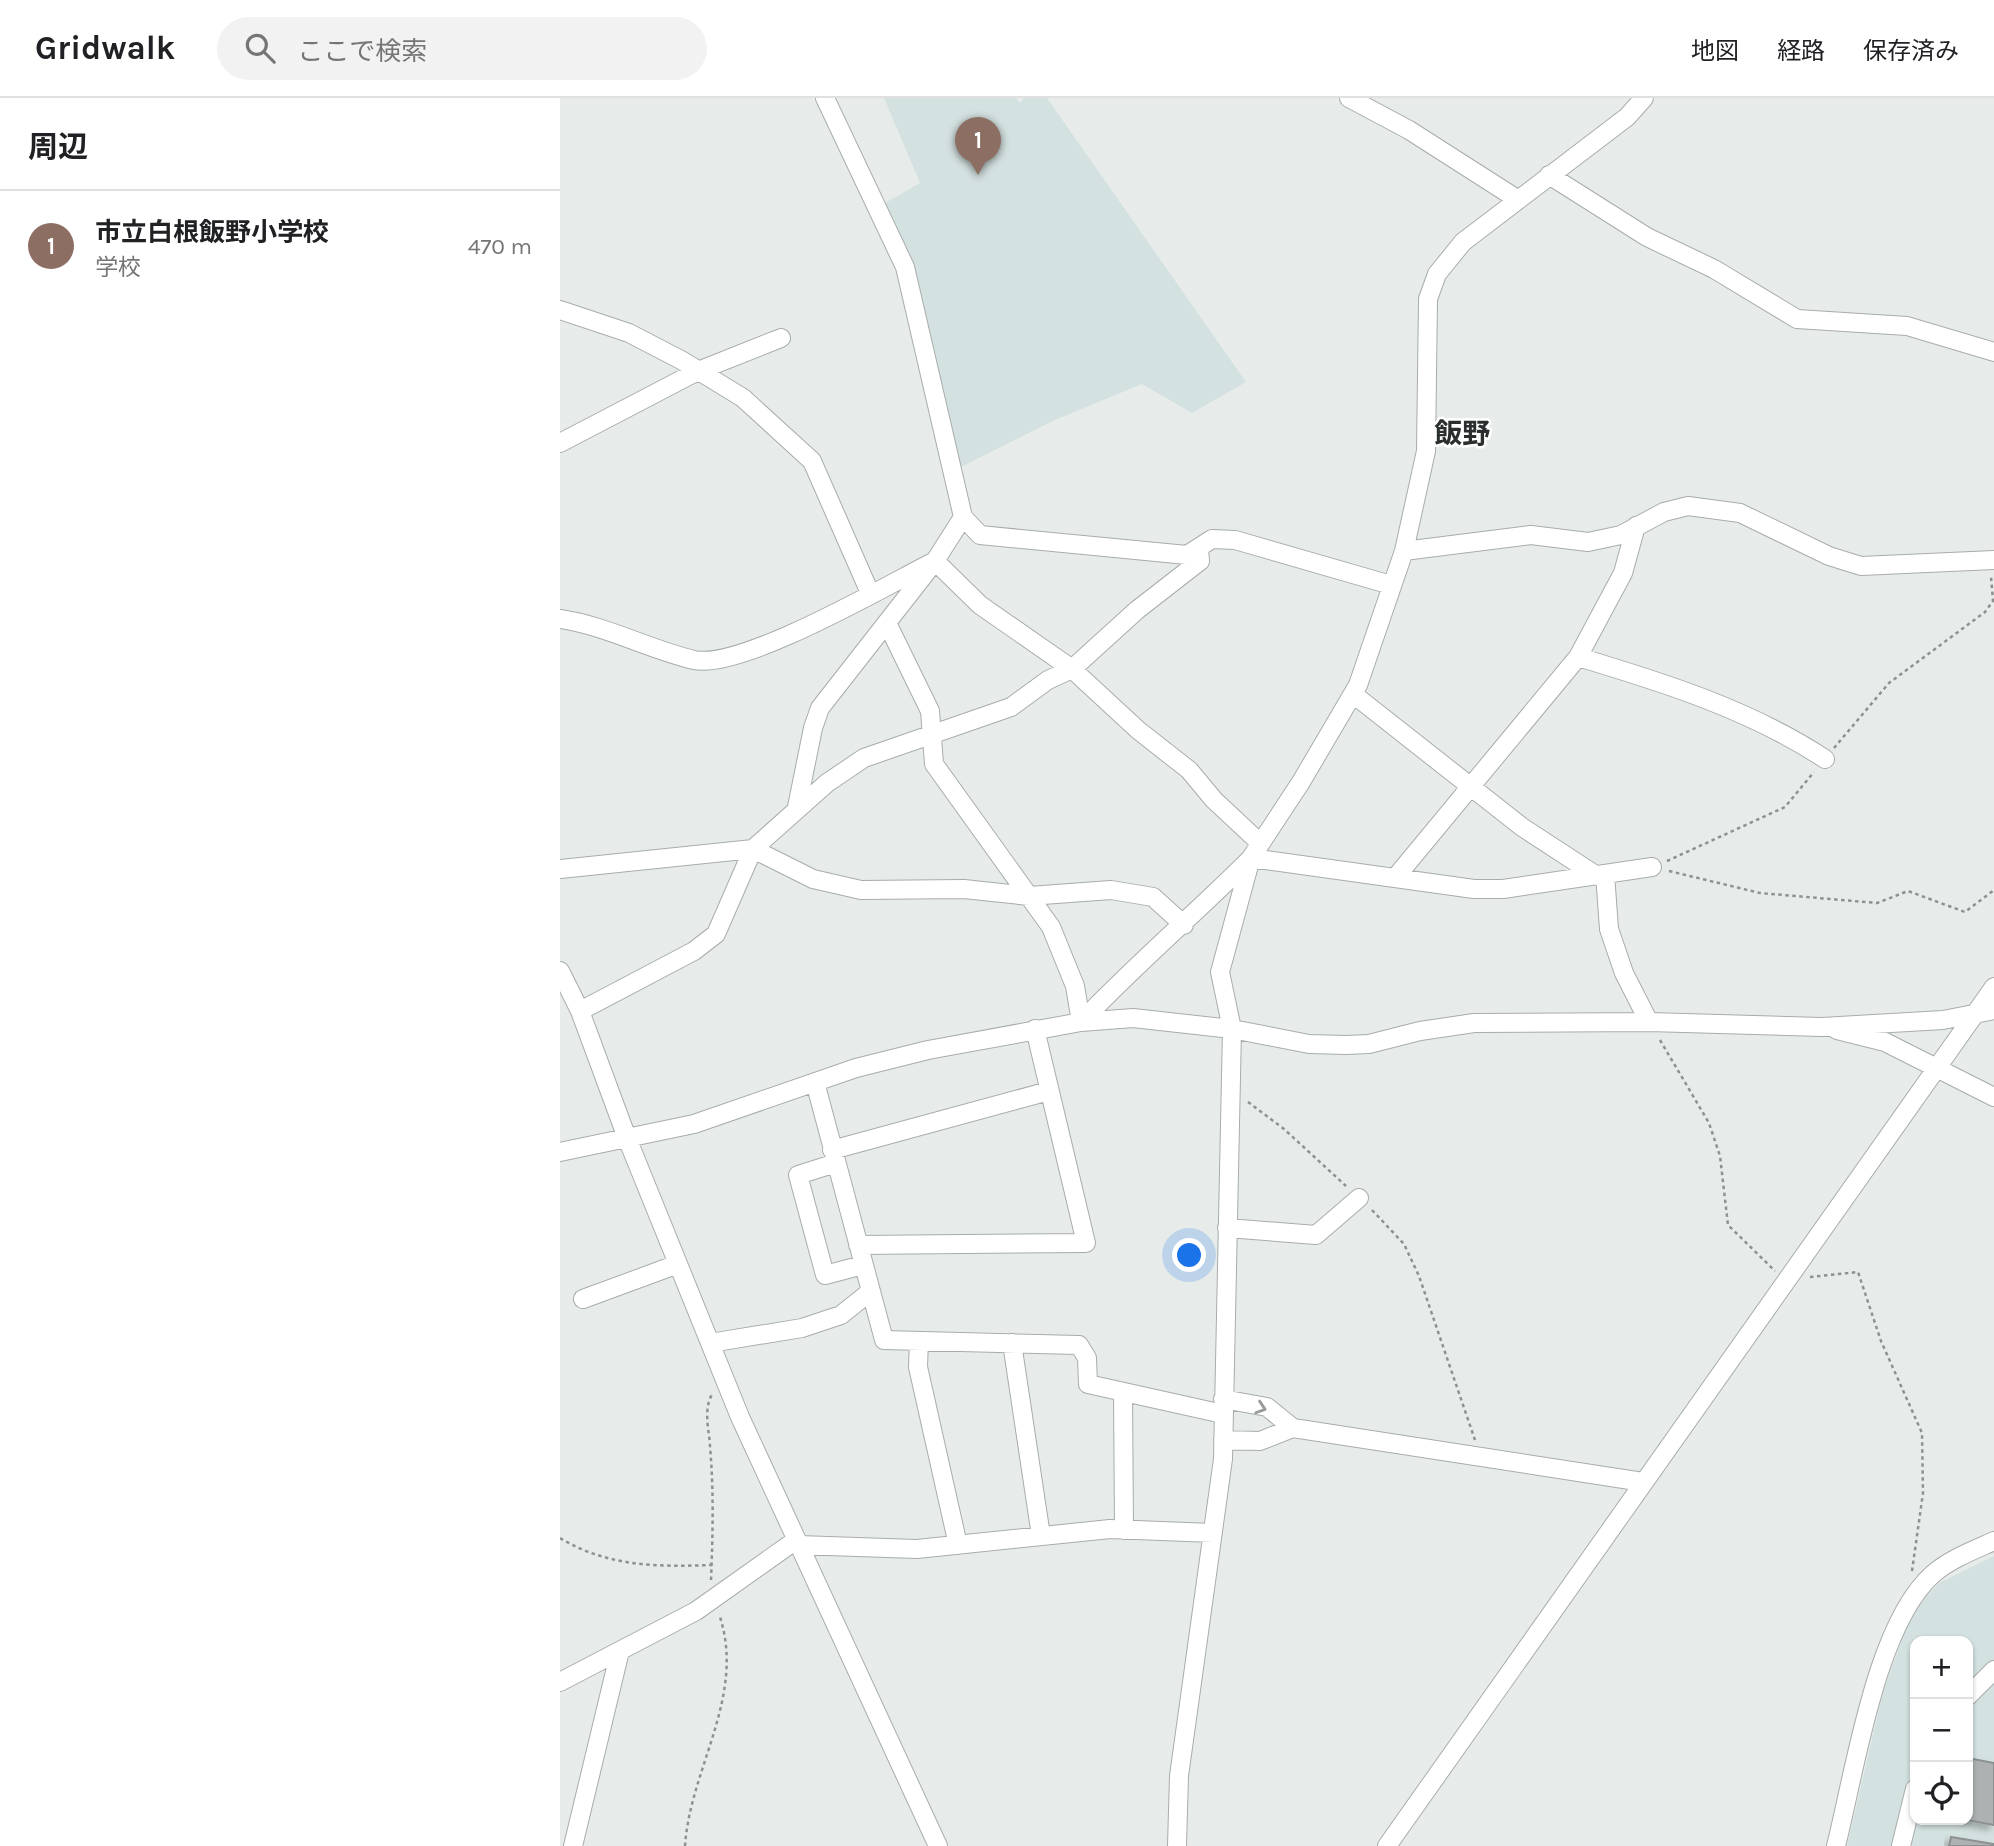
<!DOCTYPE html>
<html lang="ja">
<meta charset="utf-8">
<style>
:root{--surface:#fff;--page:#f2f2f2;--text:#202124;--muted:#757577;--line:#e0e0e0;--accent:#111827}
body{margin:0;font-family:Karla,"Noto Sans JP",sans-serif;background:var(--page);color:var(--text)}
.controls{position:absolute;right:21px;bottom:21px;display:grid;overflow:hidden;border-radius:14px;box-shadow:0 2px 5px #0004}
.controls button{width:63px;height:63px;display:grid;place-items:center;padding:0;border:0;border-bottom:2px solid var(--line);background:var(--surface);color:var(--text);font:35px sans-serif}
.you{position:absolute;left:630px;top:1158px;width:24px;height:24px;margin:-18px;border:5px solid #fff;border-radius:50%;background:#1a73e8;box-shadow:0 0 0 10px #1a73e833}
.badge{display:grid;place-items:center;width:46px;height:46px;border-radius:50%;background:var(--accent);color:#fff;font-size:23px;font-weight:700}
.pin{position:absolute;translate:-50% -58px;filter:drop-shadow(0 2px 4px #0008)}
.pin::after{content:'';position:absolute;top:37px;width:24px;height:21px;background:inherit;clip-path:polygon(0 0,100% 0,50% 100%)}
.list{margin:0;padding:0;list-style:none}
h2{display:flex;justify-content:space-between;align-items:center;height:91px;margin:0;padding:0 28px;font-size:30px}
h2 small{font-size:23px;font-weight:400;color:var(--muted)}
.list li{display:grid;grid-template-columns:46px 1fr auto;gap:21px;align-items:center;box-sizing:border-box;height:112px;padding:0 28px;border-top:2px solid var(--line)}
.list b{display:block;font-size:26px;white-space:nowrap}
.list p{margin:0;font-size:23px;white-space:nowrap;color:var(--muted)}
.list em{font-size:23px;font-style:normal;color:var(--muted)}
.icon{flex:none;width:38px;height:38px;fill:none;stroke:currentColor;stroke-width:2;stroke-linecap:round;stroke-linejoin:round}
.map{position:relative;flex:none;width:1434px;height:1748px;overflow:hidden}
header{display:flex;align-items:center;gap:42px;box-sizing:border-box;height:98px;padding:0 35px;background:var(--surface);border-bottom:2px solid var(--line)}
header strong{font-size:33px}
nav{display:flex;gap:38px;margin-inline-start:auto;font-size:24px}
.search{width:490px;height:63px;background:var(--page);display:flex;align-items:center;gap:18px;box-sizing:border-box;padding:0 24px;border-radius:38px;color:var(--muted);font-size:26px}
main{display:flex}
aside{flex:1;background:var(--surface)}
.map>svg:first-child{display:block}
</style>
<header>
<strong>Gridwalk</strong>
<div class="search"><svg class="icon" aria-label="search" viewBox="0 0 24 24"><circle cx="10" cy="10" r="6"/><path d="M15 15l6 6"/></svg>ここで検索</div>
<nav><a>地図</a><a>経路</a><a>保存済み</a></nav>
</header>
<main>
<aside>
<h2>周辺<small></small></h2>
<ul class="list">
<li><span class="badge" style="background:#8d6e63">1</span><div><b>市立白根飯野小学校</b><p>学校</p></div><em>470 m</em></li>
</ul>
</aside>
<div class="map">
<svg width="1434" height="1748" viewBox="0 0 1434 1748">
<defs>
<filter id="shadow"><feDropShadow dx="-4.5" dy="4.5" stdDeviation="3.5" flood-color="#0004"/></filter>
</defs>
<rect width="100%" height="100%" fill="#e7eceb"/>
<path fill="#d3e1e0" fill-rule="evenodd" d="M324 0H456L460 5 464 0H487L686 284 632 315 582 286 497 321 399 370 349 169 325 105 360 85Z
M1434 1458V1748H1287L1323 1594 1349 1522 1362 1502 1381 1484ZM1355 1543H1408V1722H1355Z"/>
<path fill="#adb1b2" stroke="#8c9091" stroke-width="2" filter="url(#shadow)" d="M1408 1660 1434 1665V1727L1407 1722Z
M1391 1739 1434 1746V1748H1389Z"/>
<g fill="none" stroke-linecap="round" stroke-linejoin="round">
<defs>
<path id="minor" d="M265 0 345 169 403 419 420 437 627 457 652 441 675 442 831 487
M789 0 849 32 957 101
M989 77 1087 139 1154 171 1237 221 1347 228 1434 254
M0 212 69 235 121 262 183 300 252 363 310 495
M0 345 138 273 221 240
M844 453 971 437 1028 444 1061 437 1104 414 1128 408 1180 415 1269 458 1301 468 1434 462
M375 463 420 507 512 571 578 632 629 672 654 702 700 745
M0 521C47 528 88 551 134 562 182 572 327 487 375 463
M327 525 370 613 374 666 491 829 515 888 521 924
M1018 559C1102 584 1191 612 1265 661
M793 596 962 729 1037 778
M237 709 253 630 260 610 375 463 403 419
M0 771 193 751 253 781 301 792 404 791 469 798 551 792 593 799 624 827
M1045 776 1049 831 1064 875 1089 924
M835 780 1018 559 1063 475 1076 428
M0 873 20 913 67 1040 180 1319 378 1748
M20 913 134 853 156 836 193 751 267 685 304 660 451 609 488 582 512 571 577 512 640 463 639 451
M521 924C575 867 635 816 691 760L914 791H943L1092 769
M1277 932 1325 944 1434 999
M255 984 324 1242 519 1247 527 1260 528 1286 663 1316
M272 1052 489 993
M0 1054 134 1026 296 970 368 952 521 924 573 920 672 931 749 946 786 947 809 946 860 933 914 925 1089 924 1262 929 1383 922 1434 912
M276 1065 238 1077 265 1177 303 1167
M667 1130 756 1137 799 1100
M298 1147 526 1145 475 931
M23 1201 118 1166
M359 1243 358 1269 398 1447
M150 1245 242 1230 281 1217 311 1193
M452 1245 481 1438
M563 1294 564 1432
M663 1301 707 1309 733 1330 1083 1384
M663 1342 700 1343 733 1330
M238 1447 357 1451 550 1431 653 1435
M0 1584 136 1513 236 1442
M1408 1598 1434 1572
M13 1748 60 1553
M617 1748 619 1678 663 1361 672 931 660 874 691 760 741 684 798 587 844 453 866 353 868 201 877 176 903 144 1067 19 1084 0
M827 1748 1434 889
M1276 1748C1295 1673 1316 1526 1373 1476 1390 1461 1414 1452 1434 1443
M1341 1748 1355 1691"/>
</defs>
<use href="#minor" stroke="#a8acab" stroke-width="20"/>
<path stroke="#8d9190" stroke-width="2.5" stroke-dasharray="3.5 3.5" stroke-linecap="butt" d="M1274 650 1329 585 1425 514 1433 503 1431 479
M1107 763 1225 709 1254 674
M1109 773 1200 795 1317 805 1348 793 1405 814 1434 792
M1100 942 1149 1025 1160 1058 1168 1127 1215 1173
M688 1004 724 1031 786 1088
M812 1112 844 1146 859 1178 915 1342
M1250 1179 1298 1174 1321 1243 1362 1335 1363 1395 1352 1473
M0 1440C48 1469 98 1469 152 1467
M151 1482C153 1432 154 1387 149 1337 147 1324 145 1306 153 1295
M125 1748C130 1670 187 1597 159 1516"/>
<use href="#minor" stroke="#fff" stroke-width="18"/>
</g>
<defs><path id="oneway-chevron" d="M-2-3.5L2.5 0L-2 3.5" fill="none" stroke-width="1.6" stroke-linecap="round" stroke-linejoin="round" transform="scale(1.75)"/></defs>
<use stroke="#989999" href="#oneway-chevron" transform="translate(701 1310) rotate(18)"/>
<g text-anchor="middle" stroke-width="5" stroke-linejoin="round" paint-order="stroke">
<g font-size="28" font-weight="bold" fill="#2b2e2e" stroke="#fff">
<text x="902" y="345">飯野</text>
</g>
</g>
</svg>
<div class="controls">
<button>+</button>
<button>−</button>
<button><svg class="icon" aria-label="locate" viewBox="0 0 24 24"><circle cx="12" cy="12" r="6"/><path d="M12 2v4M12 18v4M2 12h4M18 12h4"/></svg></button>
</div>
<div class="you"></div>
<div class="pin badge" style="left:418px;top:77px;background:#8d6e63">1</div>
</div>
</main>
